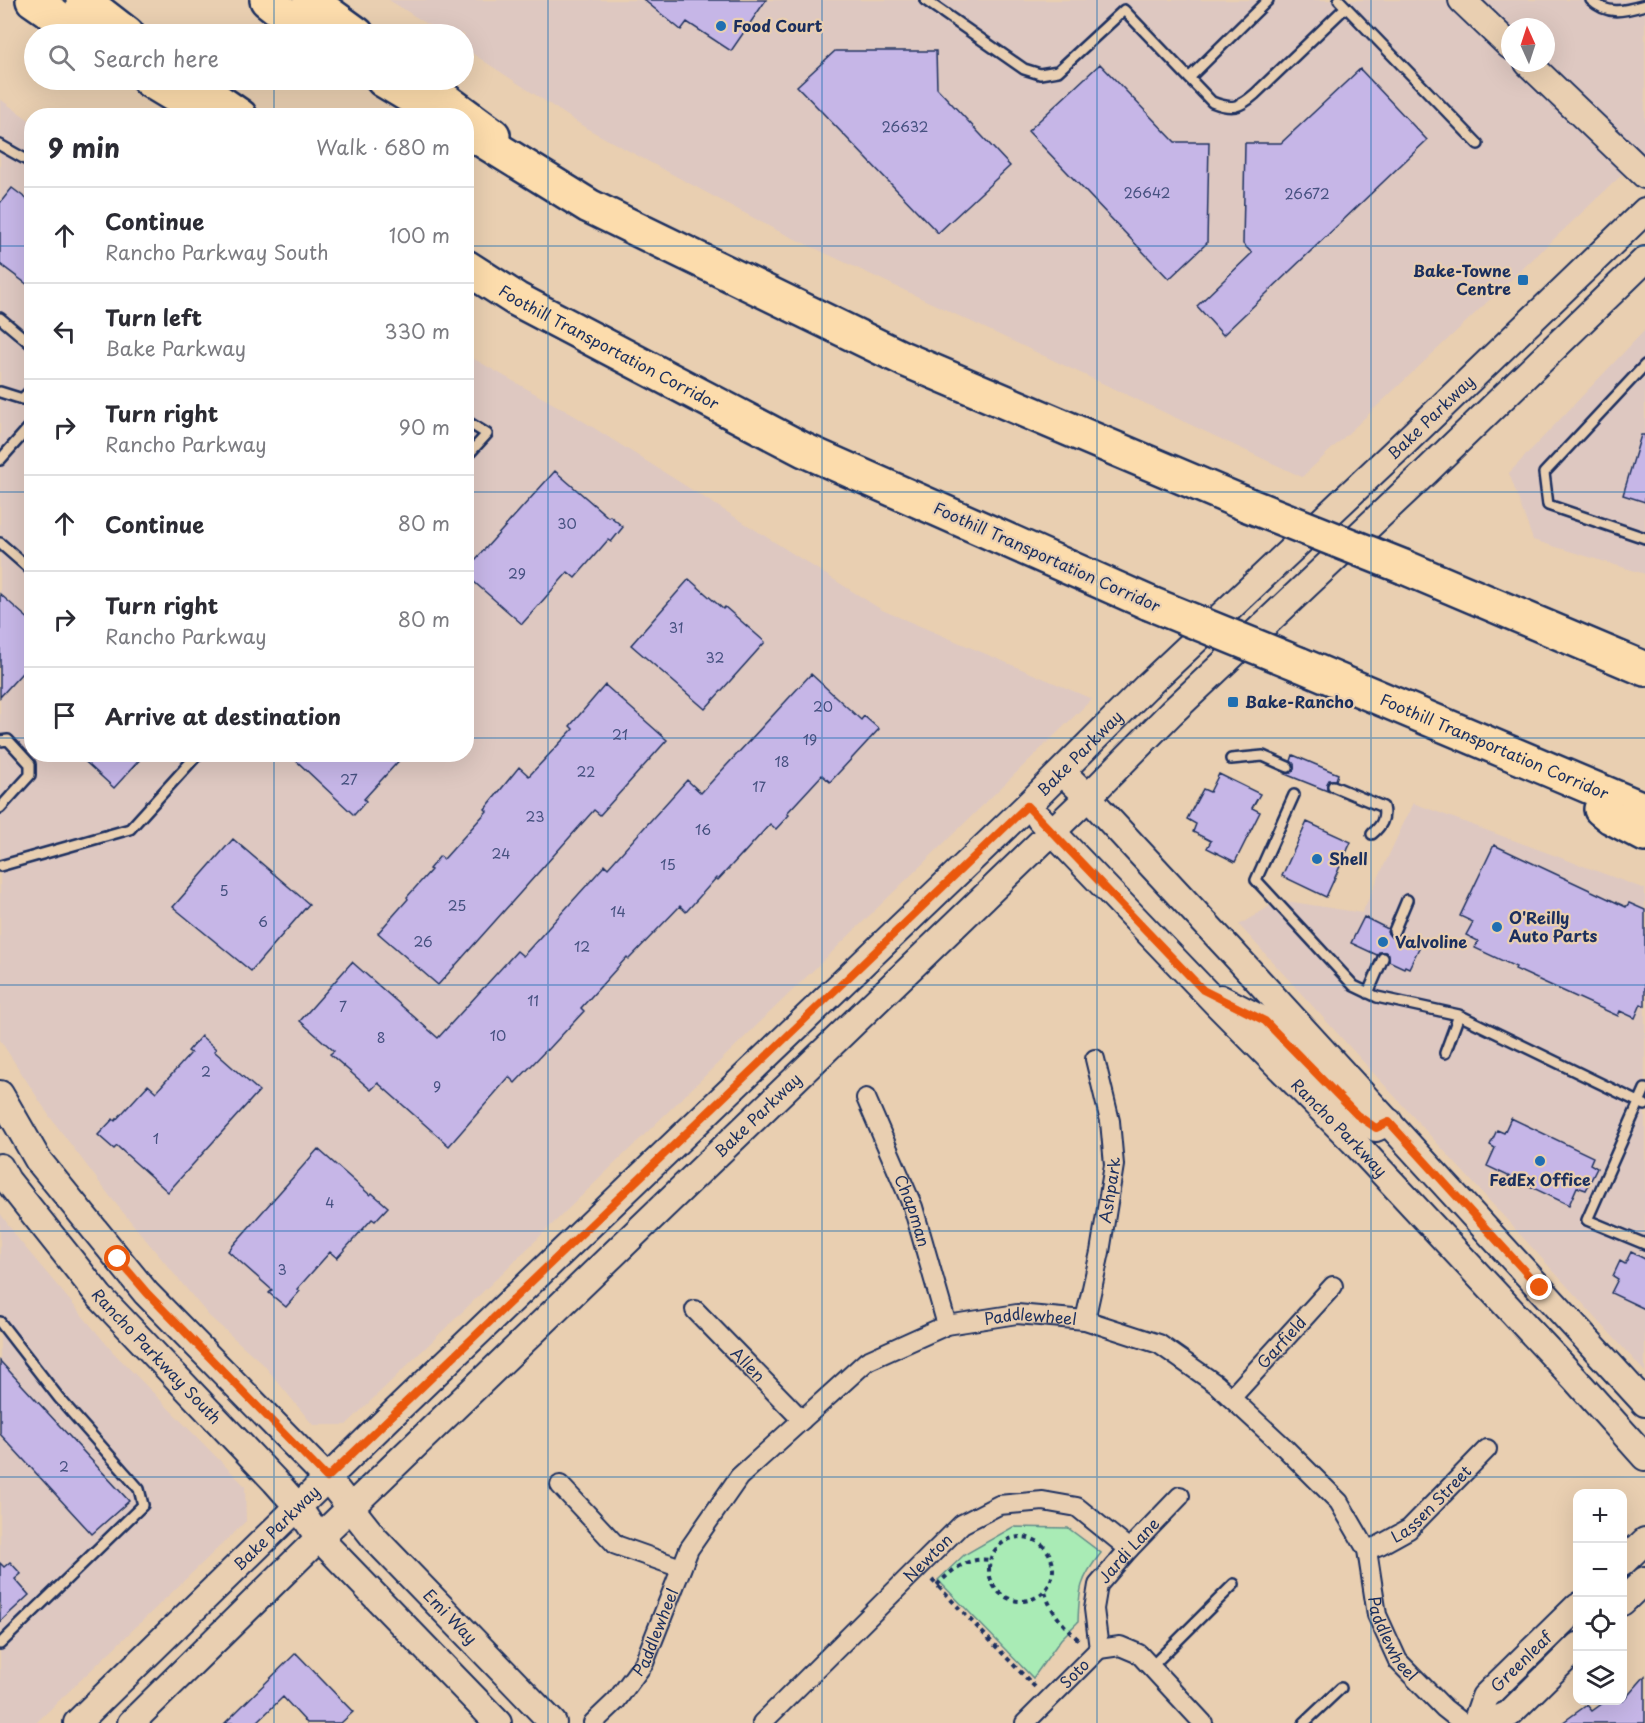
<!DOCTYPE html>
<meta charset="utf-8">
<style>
:root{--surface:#fff;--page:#f2f2f3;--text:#2b2b33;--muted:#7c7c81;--line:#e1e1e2}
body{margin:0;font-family:"Playpen Sans",sans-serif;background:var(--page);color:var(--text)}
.controls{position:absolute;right:18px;bottom:18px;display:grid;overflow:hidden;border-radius:12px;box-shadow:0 6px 24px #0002}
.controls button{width:54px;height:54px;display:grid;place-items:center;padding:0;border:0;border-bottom:2px solid var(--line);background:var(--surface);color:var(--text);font:30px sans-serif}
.compass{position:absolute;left:1501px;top:18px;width:54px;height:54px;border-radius:50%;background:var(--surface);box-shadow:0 6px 24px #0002;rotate:357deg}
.stop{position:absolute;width:18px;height:18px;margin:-14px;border:4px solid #ea580c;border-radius:50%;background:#fff}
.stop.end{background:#ea580c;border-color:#fff;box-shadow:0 2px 6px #0008}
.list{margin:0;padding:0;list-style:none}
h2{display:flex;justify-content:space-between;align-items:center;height:78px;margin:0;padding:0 24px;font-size:26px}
h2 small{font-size:20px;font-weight:400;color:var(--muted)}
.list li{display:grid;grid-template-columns:39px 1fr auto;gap:18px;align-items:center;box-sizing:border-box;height:96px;padding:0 24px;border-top:2px solid var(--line)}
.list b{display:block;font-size:22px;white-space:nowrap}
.list p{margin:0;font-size:20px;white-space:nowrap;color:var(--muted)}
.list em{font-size:20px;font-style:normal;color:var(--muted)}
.icon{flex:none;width:33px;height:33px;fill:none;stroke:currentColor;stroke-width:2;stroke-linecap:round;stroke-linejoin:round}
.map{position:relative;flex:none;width:1645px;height:1723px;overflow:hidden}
.search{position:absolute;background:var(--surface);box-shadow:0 6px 24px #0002;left:24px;top:24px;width:450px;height:66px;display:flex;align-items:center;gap:15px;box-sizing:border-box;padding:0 21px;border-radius:33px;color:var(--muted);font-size:22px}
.panel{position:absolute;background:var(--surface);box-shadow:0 6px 24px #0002;left:24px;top:108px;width:450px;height:654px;border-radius:24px}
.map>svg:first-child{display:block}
</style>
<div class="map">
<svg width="1645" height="1723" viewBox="0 0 1645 1723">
<rect width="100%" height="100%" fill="#e9cfb1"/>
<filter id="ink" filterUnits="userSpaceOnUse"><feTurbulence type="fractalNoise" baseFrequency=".0167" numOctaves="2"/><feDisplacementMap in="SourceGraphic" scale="12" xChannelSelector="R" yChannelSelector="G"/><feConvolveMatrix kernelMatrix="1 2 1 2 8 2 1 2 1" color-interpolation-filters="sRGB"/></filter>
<g filter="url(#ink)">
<path fill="#dec8c1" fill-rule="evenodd" d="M389 0H1645V153L1302 477 776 230 586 128 464 48V34H443ZM1510 27H1546V63H1510Z
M0 99 32 122V754H466L467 355 575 416 882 610 1092 699 346 1425H313L263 1364 209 1316 112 1199 50 1117 0 1040Z
M1645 330V574L1533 540 1509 473Z
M1413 803 1645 889V1372L1239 925 1280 900 1362 913Z
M0 1213 19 1240 113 1352 245 1486 246 1521 36 1723H0Z"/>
<path fill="#a9ebb5" stroke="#628d8a" stroke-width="1.5" d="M1013 1527 1068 1528 1101 1553C1080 1579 1079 1589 1078 1622L1061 1639 1033 1678 938 1580 964 1555Z"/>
<path fill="#c6b6e7" stroke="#1b2f5e" stroke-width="1.5" d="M644 0H766L731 51 687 22 681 30Z
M835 51H936L937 88 1010 166 938 233 797 86Z
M1100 64 1175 142H1209L1207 243 1169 279 1028 131Z
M1360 69 1427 140 1223 335 1197 306 1252 253 1243 244 1245 143H1281Z
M12 188 32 203V288L0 264V203Z
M1641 435H1645V502L1623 495Z
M555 471 608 517 610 516 623 527 611 542 608 540 575 578 568 572 522 624 466 575V570Z
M689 579 723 609 725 607 765 642 705 709 631 645Z
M0 594 32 622V662L0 697Z
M811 674 861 720 864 716 879 729 830 782 822 775 787 813 789 815 776 829 770 824 743 854V853L718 880 716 878 686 912 680 906 629 959 627 957 581 1008 584 1011 548 1050 547 1049 515 1083 509 1077 449 1146 378 1083 371 1090 330 1054 334 1051 300 1021 352 962 438 1038 517 951 523 956 605 865 608 868 687 780 701 793Z
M605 685 667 740 600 815 594 810 438 985 378 933 408 899 407 897 431 870 429 869 440 856 444 859 487 811 485 809 519 767 529 776 573 729 570 726Z
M77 754H145L114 788Z
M289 754H405L364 799 366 801 354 815Z
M1293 755 1338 774 1336 780H1329L1327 784V790L1330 792 1285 774 1291 773 1294 769V764L1291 761Z
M1219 774 1260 794 1252 808 1260 812 1235 862 1207 848 1211 841 1193 832 1196 824 1187 819 1203 789 1210 792Z
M1307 822 1351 842 1326 897 1282 876Z
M233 839 309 904 251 971 173 907Z
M1494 845 1626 907 1629 903 1645 910V1006L1641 1004 1635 1018 1620 1011 1618 1016 1515 969 1516 967 1475 948 1478 941 1466 935 1473 922 1460 916Z
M1364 917 1388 929 1387 932 1391 937 1395 938 1400 934 1415 942 1414 946 1419 948 1409 968 1405 966 1404 968 1389 961V954L1385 952H1379L1377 955 1351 943Z
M201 1036 216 1049 214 1051 259 1091 168 1192 117 1146 114 1149 98 1135 113 1119 115 1121 148 1085 156 1092 191 1053 188 1051Z
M1511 1118 1593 1157 1590 1164 1597 1168 1586 1190 1577 1187 1569 1205 1487 1166 1495 1148 1490 1145 1497 1130 1504 1133Z
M318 1149 370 1195 372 1193 388 1207 375 1221 372 1219 337 1258 330 1252 297 1289 300 1291 286 1307 269 1293 272 1290 228 1251Z
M1631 1252 1645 1259V1309L1611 1293 1618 1279 1613 1276 1620 1261 1625 1264Z
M0 1361 129 1501 92 1534 0 1434Z
M10 1562 21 1574 15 1579 29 1595 0 1622V1563L4 1567Z
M296 1653 353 1712 341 1723H307L283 1697 256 1723H225Z
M1645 1676V1723H1562L1587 1705 1592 1711 1606 1701H1623Z"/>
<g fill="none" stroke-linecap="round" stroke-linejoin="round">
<defs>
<path id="lane" d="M925 0 1024 69 1040 74 1058 71 1124 10 1212 102C1232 110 1239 108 1255 94L1346 7
M1339 0 1478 144
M1591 0C1608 16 1624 11 1645 5
M1189 78 1268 0
M0 145 32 163
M0 318 32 345
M1645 365 1544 473 1548 505 1645 538
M0 392 32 402
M22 399 32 389
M466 421 487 434 466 457
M0 460 32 424
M0 543 32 571
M0 741 8 740 30 764V775L0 808
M1231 759 1263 756 1288 767
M1333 786 1383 807C1386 819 1381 826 1372 834
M1294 795 1256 880 1354 986 1377 997 1459 1015
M0 866 130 829 198 754
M1394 931 1407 900
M1368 993 1383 958
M1445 1053 1459 1015 1645 1105
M1645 1089 1587 1220 1645 1244
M0 1322 59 1398 139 1489 143 1505 0 1644
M1151 1667 1234 1584
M1304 1723 1341 1688"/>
<g id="street">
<path id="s1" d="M866 1098 913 1207 947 1325"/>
<path id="s2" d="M695 1310 802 1420"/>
<path id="s3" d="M1085 1320 1100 1252 1114 1165 1110 1121 1095 1059"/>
<path id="s4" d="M1231 1398 1333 1286"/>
<path d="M560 1485 616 1545 681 1568"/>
<path id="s5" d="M1367 1550 1380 1545 1409 1529 1487 1449"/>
<path id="s6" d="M1099 1649 1094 1609 1098 1585 1129 1549 1180 1496"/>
<path d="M1099 1649 1120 1646 1139 1654 1203 1723"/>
<path id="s7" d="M593 1723 616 1701 644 1663 689 1549 739 1477 867 1361 947 1325 1017 1314 1085 1320 1159 1344 1216 1384 1231 1398 1284 1447 1339 1502 1367 1550 1377 1615 1398 1661 1444 1708 1463 1723"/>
<path id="s8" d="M762 1723 962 1524 999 1505 1043 1501 1077 1507 1129 1549"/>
<path id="s9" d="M1025 1723 1099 1649"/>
</g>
<g id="secondary">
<path d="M1462 0 1510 46"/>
<path d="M1528 63 1645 175"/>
<path d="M1062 772 1088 797 1233 953 1645 1403"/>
<path id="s10" d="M1040 819 1217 1004 1353 1141 1575 1379 1645 1457"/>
<path d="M1220 998 1265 1021 1357 1115 1376 1128 1389 1122"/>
<path id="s11" d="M0 1094 38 1160 146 1293 327 1478 376 1540 553 1723"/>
<path id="s12" d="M0 1167 7 1180 100 1297 275 1481 298 1507 319 1538 498 1723"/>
<path d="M1622 1563 1645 1541"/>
<path d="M1622 1602 1645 1580"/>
<path id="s13" d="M77 1723 392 1415 1027 806 1146 687 1400 447 1645 211"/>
<path id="s14" d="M131 1723 319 1538 1088 797 1171 713 1425 473 1645 260"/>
<path id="s15" d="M1476 1723 1485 1697 1578 1606"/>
<path d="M1489 1723 1509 1714 1578 1646"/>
</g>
<g id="highway">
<path d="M33 0 82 34"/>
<path d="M83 0 127 34"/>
<path d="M267 0 310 34"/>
<path d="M310 0 357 34"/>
<path d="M149 80 209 116"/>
<path d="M383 80 433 110"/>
<path d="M418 80 493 135"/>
<path d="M195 85 240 116"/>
<path d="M466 130 589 206 904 359 1248 505"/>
<path id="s16" d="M466 267 516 299 804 450 1149 603"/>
<path d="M1404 567 1645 669"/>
<path id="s17" d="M1299 664 1645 810"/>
<path d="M1601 809 1611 817 1645 835"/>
</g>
</defs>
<use href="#lane" stroke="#1b2f5e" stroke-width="14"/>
<use href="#street" stroke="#1b2f5e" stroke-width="22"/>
<use href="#secondary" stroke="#1b2f5e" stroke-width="30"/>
<use href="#highway" stroke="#1b2f5e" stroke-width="38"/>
<path stroke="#1b2f5e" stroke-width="4" stroke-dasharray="4.5 4.5" stroke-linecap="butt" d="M989 1569a32 32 0 1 1 64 0a32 32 0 1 1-64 0Z
M932 1580 1035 1687
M937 1585C952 1570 967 1557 989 1560
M1045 1592C1051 1613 1064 1626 1080 1641"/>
<use href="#lane" stroke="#e9cfb1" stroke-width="9"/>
<use href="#street" stroke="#e9cfb1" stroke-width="18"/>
<use href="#secondary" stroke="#e9cfb1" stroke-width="26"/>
<use href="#highway" stroke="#fcdcac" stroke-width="33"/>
<defs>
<path id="highway-bridge" d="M1248 505 1404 567
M1149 603 1299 664"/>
</defs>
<use href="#highway-bridge" stroke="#1b2f5e" stroke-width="38" stroke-linecap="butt"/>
<use href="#highway-bridge" stroke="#fcdcac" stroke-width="33"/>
</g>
</g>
<g fill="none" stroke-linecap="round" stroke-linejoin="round" filter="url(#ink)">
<path stroke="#ea580c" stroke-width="8" d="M118 1259 147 1293 327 1478 1027 806 1203 990 1265 1021 1357 1115 1376 1128 1389 1122 1540 1288"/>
</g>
<path fill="none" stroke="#1f6fb2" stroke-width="1.5" stroke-opacity="0.55" d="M274 0V34M548 0V1723M822 0V1723M1097 0V1723M1371 0V1723M274 80V116M0 246H32M466 246H1645M0 492H32M466 492H1645M0 738H32M466 738H1645M274 754V1723M0 985H1645M0 1231H1645M0 1477H1645"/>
<g fill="#1f6fb2" stroke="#e9cfb1" stroke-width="2">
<circle cx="721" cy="26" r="6"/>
<rect x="1517" y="274" width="12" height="12" rx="3"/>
<rect x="1227" y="696" width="12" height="12" rx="3"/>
<circle cx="1317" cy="859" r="6"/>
<circle cx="1497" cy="927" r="6"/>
<circle cx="1383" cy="942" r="6"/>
<circle cx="1540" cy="1161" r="6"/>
</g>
<g text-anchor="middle" stroke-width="4.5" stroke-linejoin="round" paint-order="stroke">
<g font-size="14" fill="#465180">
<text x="905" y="132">26632</text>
<text x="1147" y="198">26642</text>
<text x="1307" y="199">26672</text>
<text x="567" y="529">30</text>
<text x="517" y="579">29</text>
<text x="676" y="633">31</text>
<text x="715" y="663">32</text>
<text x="823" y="712">20</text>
<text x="620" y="740">21</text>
<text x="810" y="745">19</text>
<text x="782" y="767">18</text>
<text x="586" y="777">22</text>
<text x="349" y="785">27</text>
<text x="759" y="792">17</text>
<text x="535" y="822">23</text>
<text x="703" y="835">16</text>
<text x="501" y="859">24</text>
<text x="668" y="870">15</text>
<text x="224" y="896">5</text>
<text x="457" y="911">25</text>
<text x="618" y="917">14</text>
<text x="263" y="927">6</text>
<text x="423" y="947">26</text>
<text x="582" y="952">12</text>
<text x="533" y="1006">11</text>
<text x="343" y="1012">7</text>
<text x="498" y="1041">10</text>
<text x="381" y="1043">8</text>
<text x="206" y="1077">2</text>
<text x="437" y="1092">9</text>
<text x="156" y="1144">1</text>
<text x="330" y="1208">4</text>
<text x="282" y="1275">3</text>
<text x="64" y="1472">2</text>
</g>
<g font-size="16" font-weight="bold" fill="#1b2f5e" stroke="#e9cfb1" text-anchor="start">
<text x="733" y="32">Food Court</text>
<text x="1511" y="277" text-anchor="end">Bake-Towne<tspan x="1511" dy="18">Centre</tspan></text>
<text x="1245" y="708">Bake-Rancho</text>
<text x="1329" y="865">Shell</text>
<text x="1509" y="924">O'Reilly<tspan x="1509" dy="18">Auto Parts</tspan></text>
<text x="1395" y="948">Valvoline</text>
<text x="1540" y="1186" text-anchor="middle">FedEx Office</text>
</g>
<g font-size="16" fill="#1b2f5e" stroke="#e9cfb1">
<text dy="6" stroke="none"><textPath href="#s16" startOffset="164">Foothill Transportation Corridor</textPath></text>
<text dy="6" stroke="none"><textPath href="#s13" startOffset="1881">Bake Parkway</textPath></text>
<text transform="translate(1047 557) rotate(24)" y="6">Foothill Transportation Corridor</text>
<text dy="6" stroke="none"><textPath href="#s17" startOffset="212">Foothill Transportation Corridor</textPath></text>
<text dy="6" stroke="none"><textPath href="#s13" startOffset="1395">Bake Parkway</textPath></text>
<text dy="6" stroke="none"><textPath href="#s14" startOffset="873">Bake Parkway</textPath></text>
<text dy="6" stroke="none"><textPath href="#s10" startOffset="430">Rancho Parkway</textPath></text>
<text dy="6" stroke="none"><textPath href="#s3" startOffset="132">Ashpark</textPath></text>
<text dy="6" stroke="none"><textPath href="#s1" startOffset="122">Chapman</textPath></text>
<text dy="6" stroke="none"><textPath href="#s7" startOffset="634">Paddlewheel</textPath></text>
<text dy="6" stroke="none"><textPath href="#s4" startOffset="75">Garfield</textPath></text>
<text dy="6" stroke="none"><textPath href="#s12" startOffset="246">Rancho Parkway South</textPath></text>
<text dy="6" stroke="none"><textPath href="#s2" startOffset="76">Allen</textPath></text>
<text dy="6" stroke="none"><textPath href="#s5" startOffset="80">Lassen Street</textPath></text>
<text dy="6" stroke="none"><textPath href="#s13" startOffset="279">Bake Parkway</textPath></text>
<text dy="6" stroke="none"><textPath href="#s6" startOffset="111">Jardi Lane</textPath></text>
<text dy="6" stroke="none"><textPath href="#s8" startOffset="234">Newton</textPath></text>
<text dy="6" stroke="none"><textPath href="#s11" startOffset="692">Emi Way</textPath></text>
<text dy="6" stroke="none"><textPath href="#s7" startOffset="112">Paddlewheel</textPath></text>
<text dy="6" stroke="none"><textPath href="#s7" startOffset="1156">Paddlewheel</textPath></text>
<text dy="6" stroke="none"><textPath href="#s15" startOffset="78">Greenleaf</textPath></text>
<text dy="6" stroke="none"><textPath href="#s9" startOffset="70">Soto</textPath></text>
</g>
</g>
</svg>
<div class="controls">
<button>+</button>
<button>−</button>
<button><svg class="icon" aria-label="locate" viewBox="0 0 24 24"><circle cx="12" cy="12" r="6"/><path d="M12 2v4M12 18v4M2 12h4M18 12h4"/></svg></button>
<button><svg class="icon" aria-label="layers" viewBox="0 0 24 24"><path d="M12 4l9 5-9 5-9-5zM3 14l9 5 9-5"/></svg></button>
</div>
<svg class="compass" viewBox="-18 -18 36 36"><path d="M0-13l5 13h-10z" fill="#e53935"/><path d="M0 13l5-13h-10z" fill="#7c7c81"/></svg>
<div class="stop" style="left:118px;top:1259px"></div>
<div class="stop end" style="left:1540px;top:1288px"></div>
<div class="search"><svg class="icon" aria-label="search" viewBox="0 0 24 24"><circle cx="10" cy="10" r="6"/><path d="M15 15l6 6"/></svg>Search here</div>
<section class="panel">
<h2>9 min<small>Walk · 680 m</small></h2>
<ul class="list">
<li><svg class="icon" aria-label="ahead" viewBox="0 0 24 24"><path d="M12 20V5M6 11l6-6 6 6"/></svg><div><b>Continue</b><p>Rancho Parkway South</p></div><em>100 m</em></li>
<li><svg class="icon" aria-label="left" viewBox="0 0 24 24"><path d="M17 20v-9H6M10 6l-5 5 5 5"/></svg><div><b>Turn left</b><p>Bake Parkway</p></div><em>330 m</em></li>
<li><svg class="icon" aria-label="right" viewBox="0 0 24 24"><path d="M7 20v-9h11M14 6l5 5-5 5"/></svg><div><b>Turn right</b><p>Rancho Parkway</p></div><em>90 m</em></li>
<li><svg class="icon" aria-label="ahead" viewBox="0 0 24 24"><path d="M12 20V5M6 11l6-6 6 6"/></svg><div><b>Continue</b></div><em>80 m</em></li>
<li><svg class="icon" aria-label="right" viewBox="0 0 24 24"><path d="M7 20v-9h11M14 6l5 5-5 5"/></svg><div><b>Turn right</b><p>Rancho Parkway</p></div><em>80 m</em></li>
<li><svg class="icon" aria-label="arrive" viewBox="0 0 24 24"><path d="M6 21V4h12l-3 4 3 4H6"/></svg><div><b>Arrive at destination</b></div></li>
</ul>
</section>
</div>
